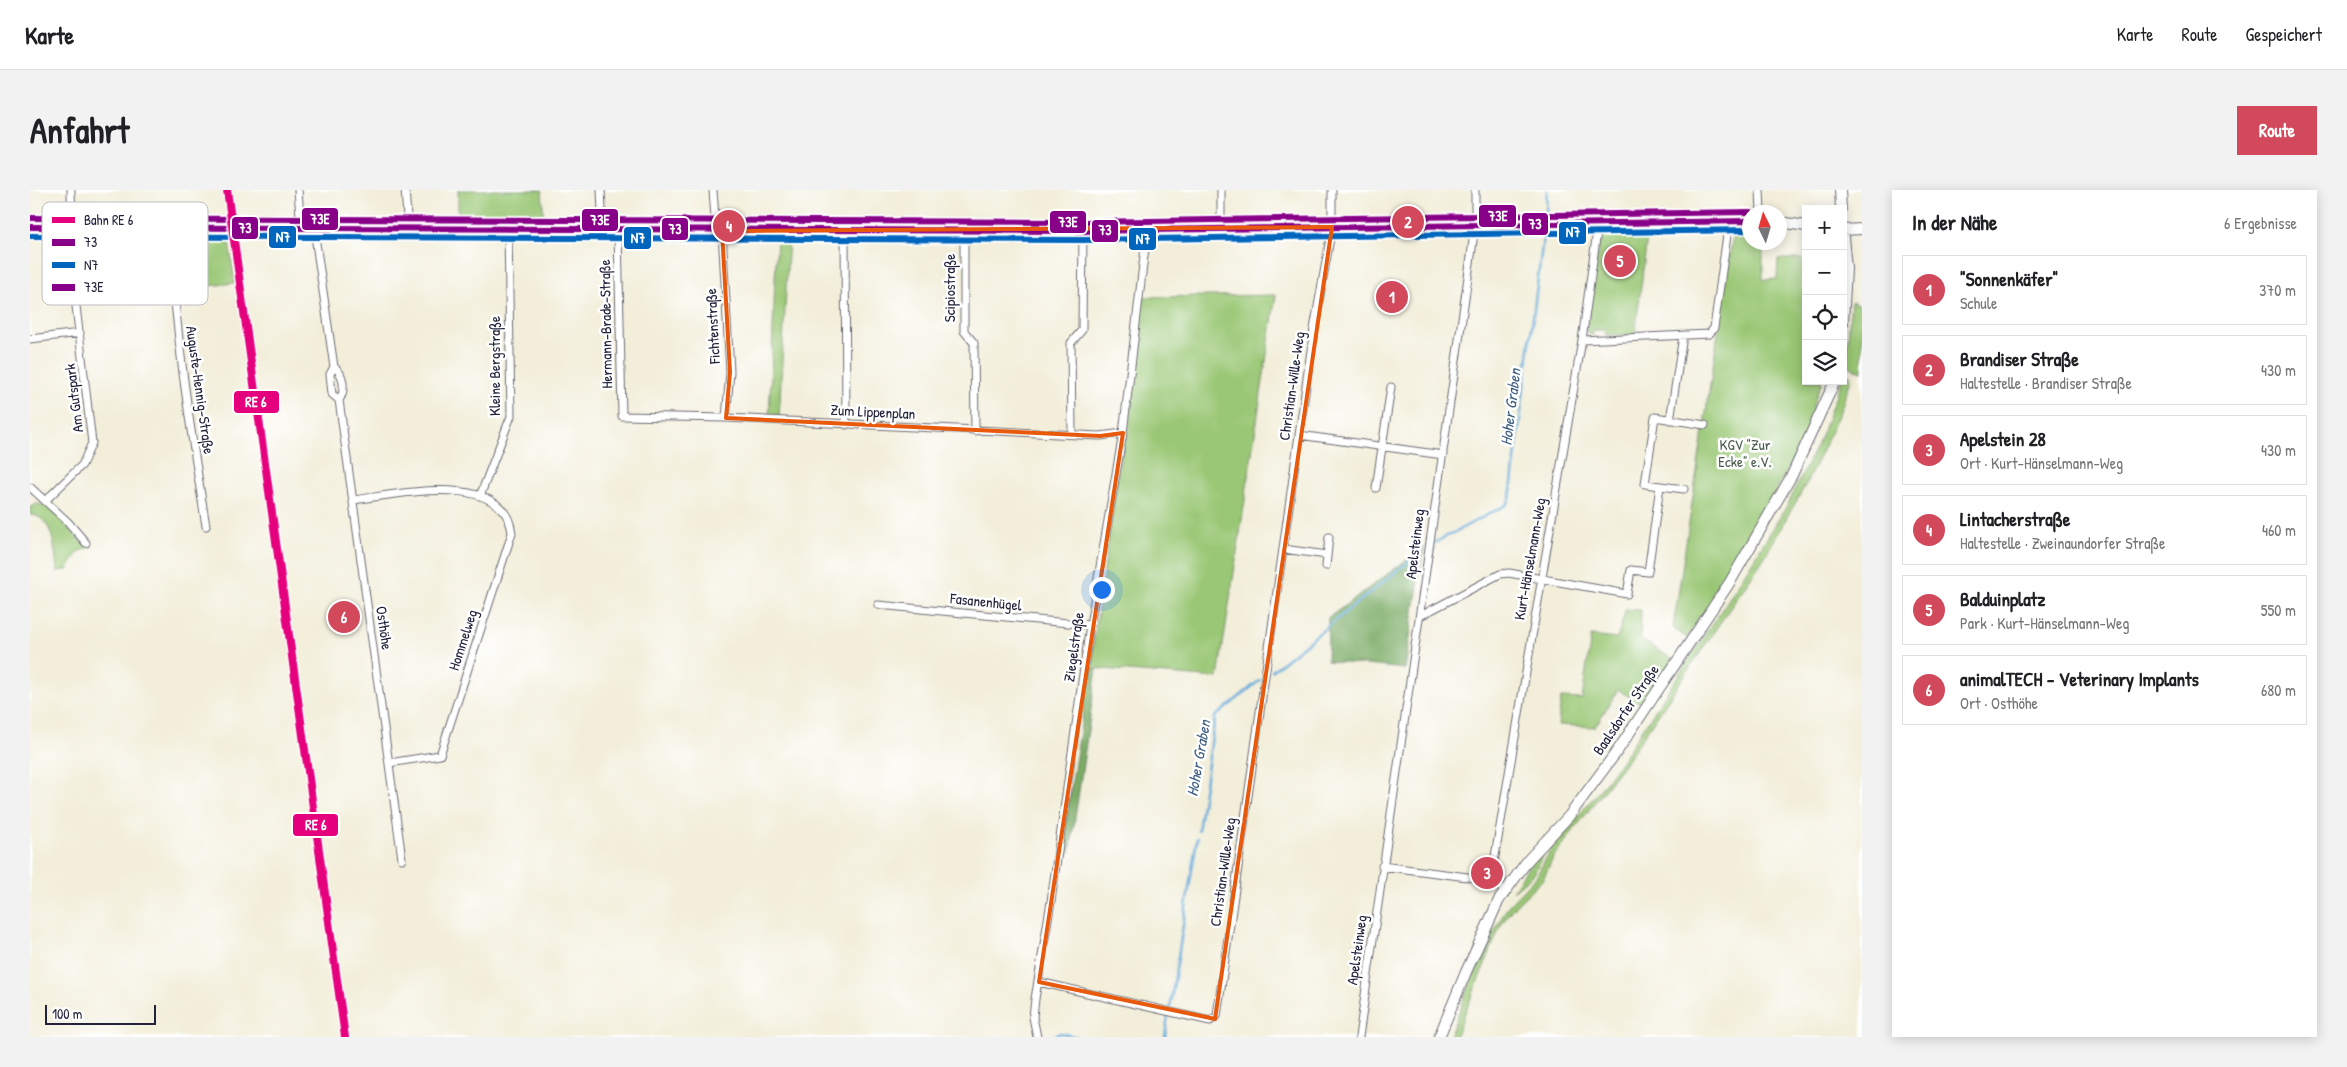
<!DOCTYPE html>
<html lang="de">
<meta charset="utf-8">
<style>
:root{--surface:#fff;--page:#f2f2f2;--text:#202124;--muted:#757577;--line:#e0e0e0;--accent:#d1495b}
body{margin:0;font-family:"Patrick Hand",sans-serif;background:var(--page);color:var(--text)}
.controls{position:absolute;right:15px;top:15px;display:grid;overflow:hidden;border-radius:0px;box-shadow:0 2px 12px #0003}
.controls button{width:45px;height:45px;display:grid;place-items:center;padding:0;border:0;border-bottom:1px solid var(--line);background:var(--surface);color:var(--text);font:25px sans-serif}
.compass{position:absolute;left:1712px;top:15px;width:45px;height:45px;border-radius:50%;background:var(--surface);box-shadow:0 2px 12px #0003;rotate:355deg}
.scale{position:absolute;left:15px;bottom:12px;width:111px;box-sizing:border-box;padding-left:5px;border:2px solid #22223b;border-top:0;font-size:14px;line-height:18px;white-space:nowrap;color:#22223b;-webkit-text-stroke:4px #fff;paint-order:stroke}
.you{position:absolute;left:1071px;top:399px;width:18px;height:18px;margin:-12px;border:4px solid #fff;border-radius:50%;background:#1a73e8;box-shadow:0 0 0 8px #1a73e833}
.badge{display:grid;place-items:center;width:32px;height:32px;border-radius:50%;background:var(--accent);color:#fff;font-size:16px;font-weight:700}
.pin{position:absolute;translate:-50% -50%;border:2px solid #fff;box-shadow:0 1px 5px #0006}
.list{margin:0;padding:0;list-style:none}
h2{display:flex;justify-content:space-between;align-items:center;height:65px;margin:0;padding:0 20px;font-size:21px}
h2 small{font-size:16px;font-weight:400;color:var(--muted)}
.list li{display:grid;grid-template-columns:32px 1fr auto;gap:15px;align-items:center;box-sizing:border-box;height:70px;margin:0 10px 10px;padding:0 10px;border:1px solid var(--line);border-radius:0px}
.list b{display:block;font-size:19px;white-space:nowrap}
.list p{margin:0;font-size:16px;white-space:nowrap;color:var(--muted)}
.list em{font-size:16px;font-style:normal;color:var(--muted)}
.icon{flex:none;width:28px;height:28px;fill:none;stroke:currentColor;stroke-width:2;stroke-linecap:round;stroke-linejoin:round}
.map{position:relative;flex:none;width:1832px;height:847px;overflow:hidden;border-radius:0px}
header{display:flex;align-items:center;gap:30px;box-sizing:border-box;height:70px;padding:0 25px;background:var(--surface);border-bottom:1px solid var(--line)}
header strong{font-size:24px}
nav{display:flex;gap:28px;margin-inline-start:auto;font-size:18px}
.intro{display:flex;align-items:center;justify-content:space-between;box-sizing:border-box;height:120px;padding:0 30px}
h1{margin:0;font-size:35px}
.button{padding:12px 22px;border-radius:0px;background:var(--accent);color:#fff;font-size:18px;font-weight:700}
main{display:flex;gap:30px;padding:0 30px}
aside{flex:1;background:var(--surface);border-radius:0px;box-shadow:0 2px 12px #0003}
.map>svg:first-child{display:block}
</style>
<header>
<strong>Karte</strong>
<nav><a>Karte</a><a>Route</a><a>Gespeichert</a></nav>
</header>
<div class="intro"><h1>Anfahrt</h1><a class="button">Route</a></div>
<main>
<div class="map">
<svg width="1832" height="847" viewBox="0 0 1832 847">
<rect width="100%" height="100%" fill="#fff"/>
<filter id="ink" filterUnits="userSpaceOnUse"><feTurbulence type="fractalNoise" baseFrequency=".02" numOctaves="2"/><feDisplacementMap in="SourceGraphic" scale="10" xChannelSelector="R" yChannelSelector="G"/><feConvolveMatrix kernelMatrix="1 2 1 2 8 2 1 2 1" color-interpolation-filters="sRGB"/></filter>
<filter id="wash" filterUnits="userSpaceOnUse"><feTurbulence type="fractalNoise" baseFrequency=".0096" numOctaves="4" result="noise"/><feDisplacementMap in="SourceGraphic" scale="20" xChannelSelector="R" yChannelSelector="G"/><feGaussianBlur stdDeviation="1.12" result="paint"/><feColorMatrix in="noise" values="0 0 0 0 0 0 0 0 0 0 0 0 0 0 0 0 0 1.4 0 .05"/><feComposite in="paint" operator="in"/></filter>
<g filter="url(#wash)">
<rect width="100%" height="100%" fill="#f2eed9"/>
<path fill="#9ac774" stroke="#5e7458" d="M428 0H512L514 32 505 31 498 36H445V31L431 30 430 34 428 35Z
M1704 38H1719L1720 52 1733 53V90L1747 89 1748 69H1772L1776 90V191H1792L1783 215 1782 234 1724 342 1691 398 1657 448 1643 438Z
M1571 40H1618L1605 145H1576L1575 140H1563V146L1556 141Z
M198 45 205 93 153 99 150 48Z
M747 46H759L749 228 739 227Z
M1246 105 1188 488 1060 478 1113 107Z
M1821 112 1832 116V181L1822 178 1816 172Z
M1814 183 1820 185 1821 190 1810 221 1797 250 1775 296 1734 368 1598 569 1524 666 1513 689 1482 719 1471 735 1425 847H1419L1454 759 1478 716 1506 687 1522 657 1569 601 1594 567 1702 404 1758 314 1791 246Z
M6 314C28 313 41 350 61 357L49 361 37 380 27 381C25 363 24 325 0 325V317Z
M1596 419 1611 420 1610 449 1643 469 1613 515 1588 500 1565 537 1528 535 1531 508 1552 509 1561 446 1587 449Z
M1516 657 1504 684 1483 701 1498 677Z"/>
<path fill="#7bac66" stroke="#4e6750" d="M1394 357 1375 479 1297 471 1298 428Z
M1060 478 1067 479 1040 662 1031 661Z"/>
<g fill="none" stroke-linecap="round" stroke-linejoin="round">
<path stroke="#65abdb" stroke-width="2.5" d="M1516 25 1517 0
M1404 353 1476 315 1480 309 1514 40
M1242 481 1392 361
M1168 641 1185 527 1230 490
M1140 817 1167 648
M1022 847 1030 843 1048 847
M1135 847 1138 825"/>
</g>
</g>
<g filter="url(#ink)">
<g fill="none" stroke-linecap="round" stroke-linejoin="round">
<defs>
<path id="street" d="M268 0 271 39
M375 0 378 39
M571 0 573 41
M683 0 686 41
M1191 0V39
M1730 0 1731 22
M140 37C144 137 160 237 176 336
M284 39 304 177C314 183 316 201 309 210L372 669
M588 41 592 226 696 228 1070 246 1093 243
M692 41 700 182 696 228
M815 41 816 235
M934 41V141L944 153 945 241
M0 149 50 143
M1552 150 1679 144 1684 138 1699 31
M304 177 300 184 302 204 309 210
M1640 230 1653 146
M1042 244 1041 153 1052 140 1053 41
M1269 245 1413 265
M0 297 38 332 56 353
M1346 298 1361 197
M1654 299 1615 294 1625 227 1675 235
M450 306 481 226 478 40
M323 310C365 305 475 279 482 343L410 565 359 573
M15 311 52 275 62 253 44 99 41 0
M1253 359 1297 365
M1296 376 1299 347
M848 415 1060 435
M1390 426 1470 384 1479 383 1597 404 1601 380 1618 382 1630 296
M1352 676 1461 690
M1475 701 1461 690 1552 150 1568 34
M1009 792 1180 831 1187 826 1284 139 1302 37V0
M1007 847 1003 827 1005 809 1021 711 1060 435 1093 243 1117 41
M1329 847 1441 66 1445 35V0"/>
<path id="secondary" d="M1810 0 1811 19
M1750 32 1776 36
M0 37 1053 41 1720 31
M1813 40 1832 39
M1813 47 1816 78 1813 133
M1409 847 1436 782 1469 710 1498 670 1539 626 1588 560 1700 392 1762 285 1805 191"/>
</defs>
<use href="#street" stroke="#6b6972" stroke-width="9"/>
<use href="#secondary" stroke="#6b6972" stroke-width="12"/>
<use href="#street" stroke="#fff" stroke-width="7"/>
<use href="#secondary" stroke="#fff" stroke-width="10"/>
<defs>
<path id="bus-1" d="M0 37 1053 41 1720 31"/>
<path id="bus-2" d="M0 46 1053 50 1720 40"/>
<path id="bus-3" d="M0 28 1053 32 1720 22"/>
</defs>
<use href="#bus-1" stroke="#fff" stroke-width="10"/>
<use href="#bus-2" stroke="#fff" stroke-width="10"/>
<use href="#bus-3" stroke="#fff" stroke-width="10"/>
<use href="#bus-1" stroke="#808" stroke-width="6"/>
<use href="#bus-2" stroke="#0065bd" stroke-width="6"/>
<use href="#bus-3" stroke="#808" stroke-width="6"/>
<defs>
<path id="rail-1" d="M197 0 315 847"/>
</defs>
<use href="#rail-1" stroke="#fff" stroke-width="11"/>
<use href="#rail-1" stroke="#e5007d" stroke-width="8"/>
</g>
</g>
<path fill="none" stroke="#e8590c" stroke-width="4" stroke-linejoin="round" d="M1302 37 1185 829 1009 792 1093 243 1070 246 696 228 700 182 692 41Z"/>
<g text-anchor="middle" stroke-width="5" stroke-linejoin="round" paint-order="stroke">
<g font-size="15" fill="#22223b" stroke="#fff">
<text transform="translate(920 98) rotate(-90)" y="5">Scipiostraße</text>
<text transform="translate(576 134) rotate(-91)" y="5">Hermann-Brade-Straße</text>
<text transform="translate(683 136) rotate(-93)" y="5">Fichtenstraße</text>
<text transform="translate(465 176) rotate(-90)" y="5">Kleine Bergstraße</text>
<text transform="translate(1262 196) rotate(-82)" y="5">Christian-Wille-Weg</text>
<text transform="translate(170 200) rotate(82)" y="5">Auguste-Hennig-Straße</text>
<text transform="translate(44 208) rotate(-97)" y="5">Am Gutspark</text>
<text transform="translate(843 222) rotate(3)" y="5">Zum Lippenplan</text>
<text transform="translate(1385 354) rotate(-83)" y="5">Apelsteinweg</text>
<text transform="translate(1500 369) rotate(-80)" y="5">Kurt-Hänselmann-Weg</text>
<text transform="translate(956 412) rotate(6)" y="5">Fasanenhügel</text>
<text transform="translate(354 438) rotate(82)" y="5">Osthöhe</text>
<text transform="translate(433 450) rotate(-72)" y="5">Hommelweg</text>
<text transform="translate(1044 457) rotate(-82)" y="5">Ziegelstraße</text>
<text transform="translate(1596 520) rotate(-56)" y="5">Baalsdorfer Straße</text>
<text transform="translate(1193 682) rotate(-82)" y="5">Christian-Wille-Weg</text>
<text transform="translate(1327 760) rotate(-82)" y="5">Apelsteinweg</text>
</g>
<g font-size="15" fill="#4c5c4f" stroke="#fff">
<text x="1715" y="260">KGV "Zur<tspan x="1715" dy="17">Ecke" e.V.</tspan></text>
</g>
<g font-size="16" font-style="italic" fill="#406083" stroke="#fff">
<text transform="translate(1480 217) rotate(-83)" y="6">Hoher Graben</text>
<text transform="translate(1168 568) rotate(-80)" y="6">Hoher Graben</text>
</g>
</g>
<rect x="12" y="12" width="166" height="103" rx="8" fill="#fff" stroke="#bdbdc4" stroke-width="1"/>
<rect x="22" y="27" width="23" height="6" fill="#e5007d"/>
<rect x="22" y="49" width="23" height="7" fill="#808"/>
<rect x="22" y="72" width="23" height="6" fill="#0065bd"/>
<rect x="22" y="94" width="23" height="7" fill="#808"/>
<g font-size="14" fill="#22223b">
<text x="54" y="35">Bahn RE 6</text>
<text x="54" y="57">73</text>
<text x="54" y="80">N7</text>
<text x="54" y="102">73E</text>
</g>
<g stroke="#fff" stroke-width="2">
<rect x="1448" y="14" width="39" height="24" rx="5" fill="#808"/>
<rect x="271" y="17" width="38" height="24" rx="5" fill="#808"/>
<rect x="551" y="18" width="38" height="24" rx="5" fill="#808"/>
<rect x="1019" y="20" width="38" height="24" rx="5" fill="#808"/>
<rect x="1491" y="22" width="28" height="24" rx="5" fill="#808"/>
<rect x="201" y="26" width="28" height="24" rx="5" fill="#808"/>
<rect x="631" y="27" width="28" height="24" rx="5" fill="#808"/>
<rect x="1061" y="29" width="28" height="24" rx="5" fill="#808"/>
<rect x="1528" y="31" width="29" height="24" rx="5" fill="#0065bd"/>
<rect x="238" y="35" width="29" height="24" rx="5" fill="#0065bd"/>
<rect x="593" y="36" width="29" height="24" rx="5" fill="#0065bd"/>
<rect x="1098" y="37" width="29" height="24" rx="5" fill="#0065bd"/>
<rect x="203" y="200" width="47" height="24" rx="5" fill="#e5007d"/>
<rect x="262" y="623" width="47" height="24" rx="5" fill="#e5007d"/>
</g>
<g font-size="14" text-anchor="middle" font-weight="bold" fill="#fff">
<text x="1468" y="31">73E</text>
<text x="290" y="34">73E</text>
<text x="570" y="35">73E</text>
<text x="1038" y="37">73E</text>
<text x="1505" y="39">73</text>
<text x="215" y="43">73</text>
<text x="645" y="44">73</text>
<text x="1075" y="45">73</text>
<text x="1543" y="47">N7</text>
<text x="253" y="52">N7</text>
<text x="608" y="53">N7</text>
<text x="1113" y="54">N7</text>
<text x="226" y="217">RE 6</text>
<text x="286" y="640">RE 6</text>
</g>
</svg>
<div class="controls">
<button>+</button>
<button>−</button>
<button><svg class="icon" aria-label="locate" viewBox="0 0 24 24"><circle cx="12" cy="12" r="6"/><path d="M12 2v4M12 18v4M2 12h4M18 12h4"/></svg></button>
<button><svg class="icon" aria-label="layers" viewBox="0 0 24 24"><path d="M12 4l9 5-9 5-9-5zM3 14l9 5 9-5"/></svg></button>
</div>
<svg class="compass" viewBox="-18 -18 36 36"><path d="M0-13l5 13h-10z" fill="#e53935"/><path d="M0 13l5-13h-10z" fill="#757577"/></svg>
<div class="scale">100 m</div>
<div class="you"></div>
<div class="pin badge" style="left:1362px;top:107px">1</div>
<div class="pin badge" style="left:1378px;top:32px">2</div>
<div class="pin badge" style="left:1457px;top:683px">3</div>
<div class="pin badge" style="left:699px;top:36px">4</div>
<div class="pin badge" style="left:1590px;top:71px">5</div>
<div class="pin badge" style="left:314px;top:427px">6</div>
</div>
<aside>
<h2>In der Nähe<small>6 Ergebnisse</small></h2>
<ul class="list">
<li><span class="badge">1</span><div><b>&quot;Sonnenkäfer&quot;</b><p>Schule</p></div><em>370 m</em></li>
<li><span class="badge">2</span><div><b>Brandiser Straße</b><p>Haltestelle · Brandiser Straße</p></div><em>430 m</em></li>
<li><span class="badge">3</span><div><b>Apelstein 28</b><p>Ort · Kurt-Hänselmann-Weg</p></div><em>430 m</em></li>
<li><span class="badge">4</span><div><b>Lintacherstraße</b><p>Haltestelle · Zweinaundorfer Straße</p></div><em>460 m</em></li>
<li><span class="badge">5</span><div><b>Balduinplatz</b><p>Park · Kurt-Hänselmann-Weg</p></div><em>550 m</em></li>
<li><span class="badge">6</span><div><b>animalTECH - Veterinary Implants</b><p>Ort · Osthöhe</p></div><em>680 m</em></li>
</ul>
</aside>
</main>
